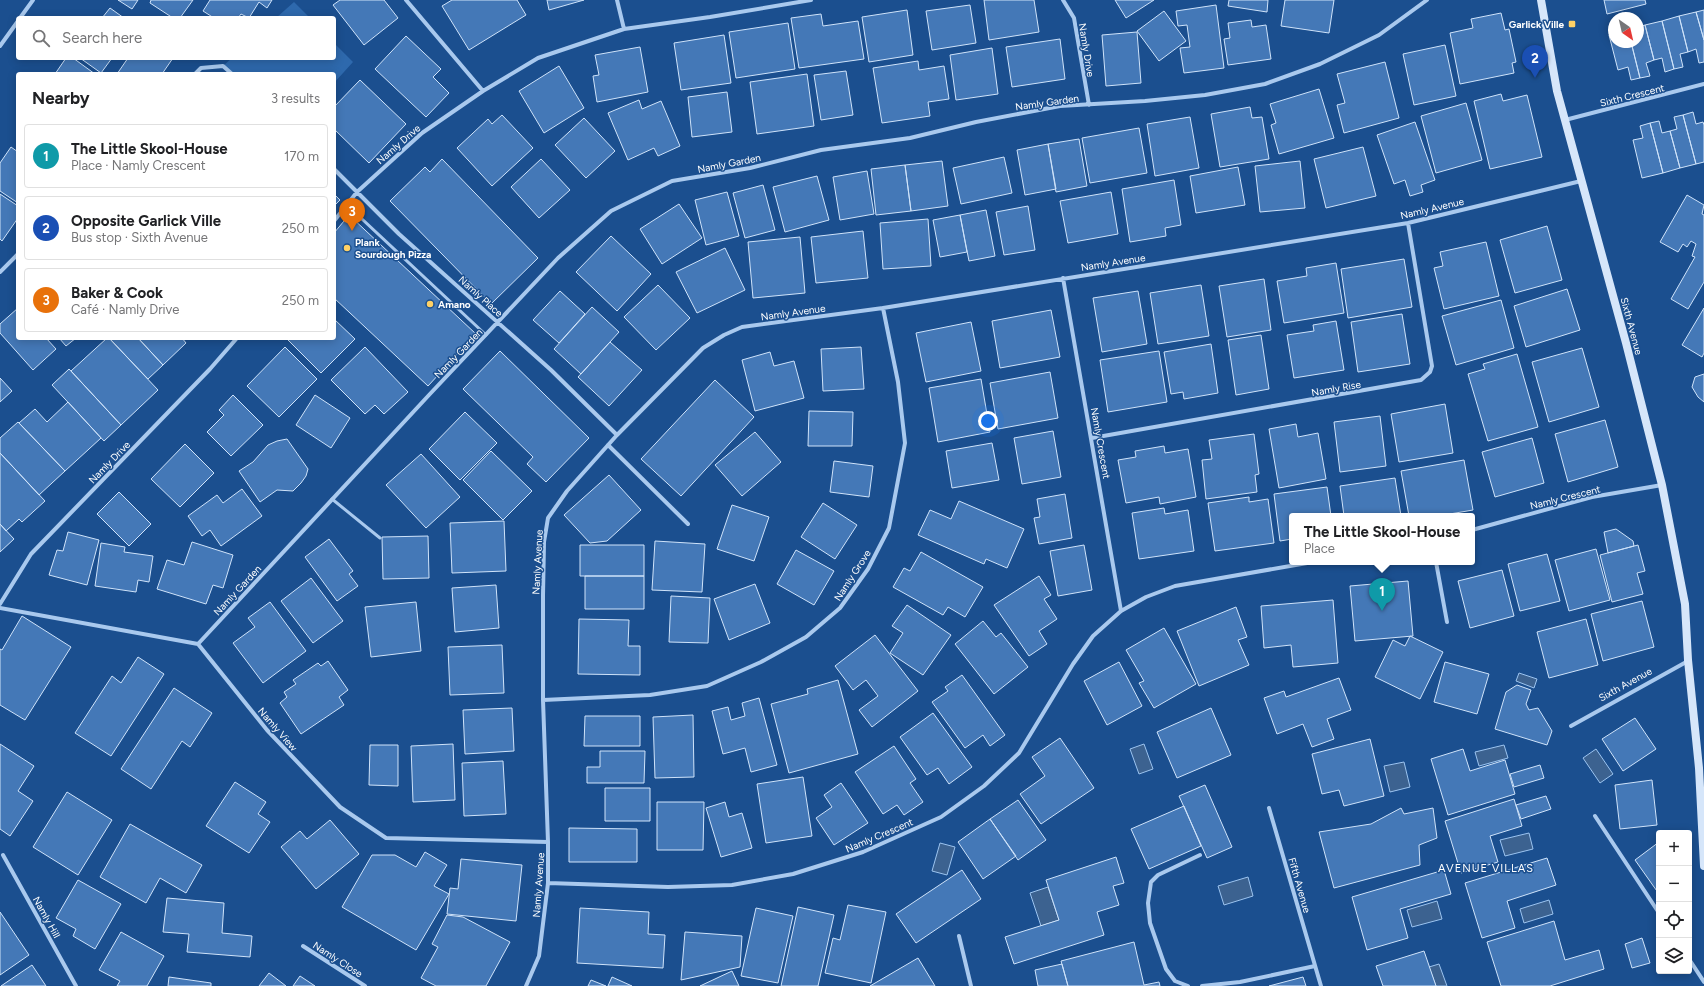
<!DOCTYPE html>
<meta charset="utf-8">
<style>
:root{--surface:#fff;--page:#f6f6f6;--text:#202124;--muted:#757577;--line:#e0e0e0;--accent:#0b8043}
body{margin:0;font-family:Figtree,sans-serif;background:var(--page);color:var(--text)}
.controls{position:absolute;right:12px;bottom:12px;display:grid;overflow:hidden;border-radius:4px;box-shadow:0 2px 10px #0003}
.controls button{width:36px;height:36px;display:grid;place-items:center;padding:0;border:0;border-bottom:1px solid var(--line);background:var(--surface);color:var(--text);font:20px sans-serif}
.compass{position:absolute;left:1608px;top:12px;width:36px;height:36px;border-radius:50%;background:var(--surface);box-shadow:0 2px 10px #0003;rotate:146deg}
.you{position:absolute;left:988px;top:421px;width:14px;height:14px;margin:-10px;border:3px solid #fff;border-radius:50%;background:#1a73e8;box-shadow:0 0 0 6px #1a73e833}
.badge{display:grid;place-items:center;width:26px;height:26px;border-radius:50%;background:var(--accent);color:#fff;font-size:13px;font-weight:700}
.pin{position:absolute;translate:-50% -33px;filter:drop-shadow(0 1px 2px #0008)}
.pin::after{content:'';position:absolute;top:21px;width:14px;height:12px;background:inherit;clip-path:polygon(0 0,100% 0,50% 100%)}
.popup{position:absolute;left:1289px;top:513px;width:186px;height:52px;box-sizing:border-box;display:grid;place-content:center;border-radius:4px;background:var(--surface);filter:drop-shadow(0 1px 3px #0005);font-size:13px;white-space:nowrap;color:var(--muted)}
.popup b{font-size:15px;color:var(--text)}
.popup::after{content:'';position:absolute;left:50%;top:100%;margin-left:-8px;border:8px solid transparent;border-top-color:var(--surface)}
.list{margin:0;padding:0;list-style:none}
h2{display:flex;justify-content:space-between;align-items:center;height:52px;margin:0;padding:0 16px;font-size:17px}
h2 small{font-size:13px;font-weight:400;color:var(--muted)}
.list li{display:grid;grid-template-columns:26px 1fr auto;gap:12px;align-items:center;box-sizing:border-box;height:64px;margin:0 8px 8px;padding:0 8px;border:1px solid var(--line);border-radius:4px}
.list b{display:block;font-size:15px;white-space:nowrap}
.list p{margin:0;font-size:13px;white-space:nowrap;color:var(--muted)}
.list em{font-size:13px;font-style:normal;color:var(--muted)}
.icon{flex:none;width:22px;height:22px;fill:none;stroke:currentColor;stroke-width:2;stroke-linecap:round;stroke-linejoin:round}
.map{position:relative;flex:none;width:1704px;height:986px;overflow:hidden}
.search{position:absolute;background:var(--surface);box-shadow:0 2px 10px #0003;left:16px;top:16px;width:320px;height:44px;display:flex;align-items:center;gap:10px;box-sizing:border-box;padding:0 14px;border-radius:4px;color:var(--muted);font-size:15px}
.panel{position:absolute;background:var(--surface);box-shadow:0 2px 10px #0003;left:16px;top:72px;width:320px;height:268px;border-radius:4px}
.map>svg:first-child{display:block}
</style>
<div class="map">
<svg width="1704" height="986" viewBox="0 0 1704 986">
<rect width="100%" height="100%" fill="#1b4f8f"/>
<path fill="#2e69ad" d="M294 2 310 18H276Z
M334 43 353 62 334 83V74H232L223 66 232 58H334Z"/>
<path fill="#3c6290" stroke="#9cc4f0" d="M1519 673 1537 679 1534 688 1516 681Z
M1144 744 1153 769 1139 774 1130 749Z
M1504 745 1508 758 1479 766 1475 752Z
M1596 749 1613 774 1600 783 1583 758Z
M1404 762 1410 787 1390 792 1384 766Z
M1529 833 1533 849 1505 856 1500 840Z
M940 843 955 847 947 875 932 871Z
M1248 877 1253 896 1224 905 1218 886Z
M1048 887 1059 920 1041 926 1030 893Z
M1549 900 1553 914 1524 923 1520 909Z
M1437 901 1442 919 1412 927 1407 910Z
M1439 964 1447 986H1436L1429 967Z"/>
<path fill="#4478b7" stroke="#cfe3fa" d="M118 0H138L132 9Z
M151 0H193L180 18H173L150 3Z
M210 0H272L267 8 259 2 249 18 241 14 238 18H214L203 11Z
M340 0H384L398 18 364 45 333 5Z
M452 0H517L526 15 469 50 442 6Z
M547 0H584L549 10Z
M984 0H1034L1039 32 989 40Z
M1115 0H1154L1126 18Z
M1229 0H1268L1267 12 1228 6Z
M1285 0H1334L1329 33 1281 26Z
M1604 0H1645L1646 4 1607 14Z
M970 5 976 43 932 50 926 11Z
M1216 5 1224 68 1184 73 1180 48 1190 47 1187 25 1178 26 1176 11Z
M110 8 124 18H102Z
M907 10 913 55 869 62 862 17Z
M1704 10V40L1696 12Z
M1164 11 1186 41 1159 61 1137 31Z
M1696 12 1704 40V62L1699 63 1696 49 1688 52 1679 16Z
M1501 13 1505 30 1509 29 1516 62 1512 63 1514 73 1460 84 1450 33 1473 28 1471 19Z
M821 14 823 26 858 21 864 59 799 68 791 18Z
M1679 16 1688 52 1680 54 1683 67 1674 69 1662 21Z
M1251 20 1252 27 1266 25 1271 59 1228 65 1224 39 1230 38 1228 23Z
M1662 21 1674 69 1665 72 1662 58 1654 60 1645 25Z
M788 23 795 69 736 78 729 32Z
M1645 25 1654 60 1646 63 1650 76 1640 78 1631 42H1638V27Z
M1137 32 1141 83 1106 86 1102 35Z
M1614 33V42H1631L1640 78 1631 80 1628 67 1618 70 1609 35Z
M724 35 731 83 681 90 674 43Z
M406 36 441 69 433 77 449 93 426 117 375 69Z
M1060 39 1065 79 1012 87 1006 47Z
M1445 45 1456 96 1414 105 1403 54Z
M640 47 648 92 597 102 593 76 599 75 595 55Z
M992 48 998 94 956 100 950 55Z
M66 58H73L95 74H55Z
M80 58H112L101 73Z
M128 58H173L162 74H117Z
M918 61 919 70 944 66 949 99 928 102 930 116 882 123 873 68Z
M1385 62 1399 118 1344 133 1337 105 1345 103 1337 74Z
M559 66 584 108 544 133 519 91Z
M846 71 853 115 821 120 814 75Z
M807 74 814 126 757 134 750 82Z
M360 80 406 124 369 163 334 129V107Z
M1319 89 1334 138 1279 154 1271 125 1276 123 1270 104Z
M727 92 732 132 692 137 688 97Z
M1501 94 1503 101 1527 95 1542 157 1490 169 1474 101Z
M639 100 642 109 661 101 680 146 658 156 654 148 628 160 608 113Z
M1466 103 1482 160 1436 173 1421 116Z
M1250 107 1252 118 1262 117 1269 159 1220 167 1211 114Z
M1693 112 1696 124 1703 122 1704 125V162L1696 164 1683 115Z
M502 115 533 148 492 186 457 148 488 119 492 124Z
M1683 115 1696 164 1680 168 1670 131 1677 129 1674 117Z
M1190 117 1199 168 1155 176 1147 124Z
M584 118 615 151 586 178 555 145Z
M1659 121 1662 133 1670 131 1680 168 1663 173 1650 123Z
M1415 122 1435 180 1421 185 1423 192 1410 196 1405 180 1394 184 1377 135Z
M1650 123 1663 173 1642 178 1633 140 1643 138 1640 126Z
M1139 128 1147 173 1090 183 1082 138Z
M1079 139 1087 186 1056 192 1048 144Z
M1048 144 1056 189 1025 195 1017 150Z
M11 147 18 152V203L0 191V163Z
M1363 147 1376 196 1326 208 1314 159Z
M1004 157 1012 193 961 204 953 168Z
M442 159 538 258 491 304 390 201 425 167 430 172Z
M541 159 570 190 539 218 511 187Z
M942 161 948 206 911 211 905 165Z
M1300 161 1305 208 1260 212 1255 166Z
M905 165 911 211 876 215 871 169Z
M1238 167 1245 205 1196 213 1190 176Z
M867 171 874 214 840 220 833 177Z
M817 176 829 220 785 232 773 187Z
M1174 180 1181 225 1165 228 1166 236 1130 242 1122 189Z
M763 185 775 230 745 238 733 193Z
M727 192 739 236 706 245 695 200Z
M1111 192 1118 234 1068 243 1060 201Z
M0 194 18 206V218L2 241 0 239Z
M334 194 340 200 334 206Z
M1687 195 1704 205 1702 214 1704 215V282L1688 309 1671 299 1695 257 1692 256 1696 244 1691 241 1687 247 1683 244 1678 252 1660 242Z
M679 204 702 238 662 264 640 229Z
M1028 206 1035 250 1004 255 996 212Z
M986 210 995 256 969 261 960 215Z
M349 215 476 334 428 386 334 298V233Z
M960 215 967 252 940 257 933 220Z
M928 219 931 266 883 269 880 223Z
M1547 226 1562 280 1515 293 1500 240Z
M863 231 868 278 816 283 811 237Z
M611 236 651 274 617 311 576 272Z
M800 237 805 293 753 298 748 242Z
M1486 242 1499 296 1444 309 1434 268 1443 266 1440 252Z
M725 248 745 290 697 313 676 272Z
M1404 259 1412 307 1348 318 1341 269Z
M1336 263 1344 313 1284 323 1277 281 1307 276 1306 268Z
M1264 279 1271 330 1227 337 1219 286Z
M658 285 690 318 656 350 624 317Z
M1201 285 1209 336 1158 344 1150 293Z
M1567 289 1580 330 1526 347 1514 306Z
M560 291 585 314 559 343 533 320Z
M1138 291 1147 344 1102 352 1093 298Z
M1501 300 1514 348 1456 365 1442 316Z
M592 307 619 332 581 374 554 349Z
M18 308V338H46L56 349 33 370 0 333V324Z
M1704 308V353L1702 357 1682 345Z
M1051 310 1060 357 1000 368 992 321Z
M1402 314 1410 364 1358 372 1351 322Z
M334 319 355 339 321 373 286 338H334Z
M1336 321 1344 370 1294 378 1287 335 1314 331 1313 325Z
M971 322 981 371 926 382 916 333Z
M1261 335 1269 389 1236 395 1228 340Z
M59 338H76L66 346Z
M107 338H109L158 390 121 425 71 371Z
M109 338H138L163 365 148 379Z
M138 338H182L186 343 163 365Z
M610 342 642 370 609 406 578 377Z
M1211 344 1218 393 1184 399 1183 392 1171 394 1164 352Z
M285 347 317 379 279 417 247 386Z
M365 347 408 392 384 414 375 405 365 414 331 380Z
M861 347 864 389 823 391 821 349Z
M1582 348 1599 407 1549 422 1532 362Z
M500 351 589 438 546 482 527 464 533 457 463 389Z
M1159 351 1167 402 1108 412 1100 360Z
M770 352 774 366 794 361 804 398 755 411 742 360Z
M1517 354 1538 427 1488 441 1468 374 1485 369 1483 364Z
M69 369 121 425 104 441 52 385Z
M1050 372 1058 418 998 429 990 383Z
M1704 374V402L1698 397 1692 387 1695 377Z
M0 378 12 391 0 402Z
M981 379 990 432 938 442 929 388Z
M715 380 754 417 681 496 641 459Z
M233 395 263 425 231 456 207 432 224 415 219 410Z
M315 395 350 418 331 448 296 425Z
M68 402 101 438 65 471 19 423 35 409 47 422Z
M1445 404 1453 453 1399 462 1391 414Z
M809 411 853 412 852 446H808Z
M465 412 497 443 460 480 429 449Z
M1380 416 1386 466 1340 472 1334 422Z
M1605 420 1618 467 1568 482 1555 434Z
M18 422 65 471 39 495 0 453V438Z
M1296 424 1298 437 1318 433 1326 479 1279 488 1269 429Z
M1053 431 1061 477 1022 484 1014 438Z
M755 432 781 462 742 496 715 465Z
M1254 434 1259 474 1255 475 1257 492 1206 499 1202 460 1212 459 1209 440Z
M1532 438 1544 483 1495 497 1482 452Z
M287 439 308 469 306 476 301 483 293 491 277 490 260 502 239 471 253 462 268 445 277 441Z
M992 443 999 480 952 488 946 451Z
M185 444 214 473 180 507 151 479Z
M1164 446 1165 453 1188 449 1196 497 1160 504 1159 497 1126 503 1118 460 1136 457 1135 451Z
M491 451 532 491 503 520 463 480Z
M0 453 45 501 22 522 19 519 6 531 0 524Z
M421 454 460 497 426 528 386 485Z
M1464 460 1473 510 1438 516H1409L1401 471Z
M834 461 873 466 869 497 830 492Z
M609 475 641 510 607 541 590 543 564 515Z
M1395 478 1401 516H1344L1340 486Z
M1327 487 1331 516H1292V539L1280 541 1274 494Z
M242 489 262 516 221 546 210 530 202 536 188 516 217 495 223 503Z
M119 492 151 524 129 546 97 514Z
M1065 494 1072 538 1039 544 1034 518 1040 517 1037 499Z
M1249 497V502L1268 499 1274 543 1215 551 1208 503Z
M959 501 1024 529 1007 568 986 559 984 564 918 535 930 510 951 519Z
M823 503 857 525 835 559 801 537Z
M732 505 769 517 754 561 717 549Z
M1164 508 1165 514 1188 510 1194 551 1139 559 1132 513Z
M504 521 506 571 452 573 450 523Z
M0 524 14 539 0 552Z
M1616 529 1633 541 1634 546 1608 553 1604 532Z
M68 532 99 540 87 585 49 575 57 550 63 551Z
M428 536 429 578 383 579 382 537Z
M329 539 353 571 349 574 358 586 337 601 305 557Z
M655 541 705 544 702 592 652 590Z
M192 542 233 555 223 588 213 585 206 604 157 589 167 560 184 565Z
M101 543 125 547 124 552 153 556 149 582 138 580 136 592 95 586Z
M580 545H644V576H580Z
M1084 545 1092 590 1058 596 1050 551Z
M1638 545 1645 571 1637 573 1643 594 1612 602 1600 555Z
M1596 549 1610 600 1569 611 1555 560Z
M796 550 834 571 814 605 777 584Z
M921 552 983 587 965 617 948 607 943 615 893 587 904 568 910 571Z
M1547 554 1560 601 1520 611 1508 564Z
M1502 570 1514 616 1470 628 1458 581Z
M585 576H644V609H585Z
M1039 576 1051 595 1044 599 1057 619 1039 631 1047 644 1029 656 994 605Z
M311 578 343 621 313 643 281 601Z
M1408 581 1413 636 1355 641 1350 586Z
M755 584 770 623 729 640 714 599Z
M496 585 499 628 455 632 452 588Z
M671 596 710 598 708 643 669 642Z
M1333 600 1338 663 1293 667 1291 645 1264 648 1261 606Z
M1642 601 1654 647 1603 661 1591 614Z
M270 602 306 651 263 683 233 643 255 627 248 618Z
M416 602 421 651 371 657 365 607Z
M907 605 951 635 923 675 890 653 903 633 892 626Z
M1236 607 1247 637 1238 640 1249 665 1199 686 1177 631Z
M22 616 71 647 25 720 0 705V649L2 650Z
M579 619 629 620 628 646H640V675L578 674Z
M1586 619 1598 665 1549 678 1537 632Z
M983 621 996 637 1001 633 1028 667 994 694 955 644Z
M1164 628 1196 684 1154 708 1139 683 1144 681 1126 650Z
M875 635 918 691 872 727 859 710 878 696 866 680 853 690 835 666Z
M1410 636 1443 652 1420 699 1375 677 1393 640 1405 646Z
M502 645 504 693 450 695 448 647Z
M138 657 164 674 111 756 75 733 112 676 121 683Z
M328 661 348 690 339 697 344 705 301 734 280 703 287 697 284 692 296 684 293 680 318 663 321 666Z
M1119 662 1142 706 1107 725 1084 681Z
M1445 662 1489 674 1477 714 1434 702Z
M962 675 1005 735 990 746 983 735 965 748 932 702 948 691 945 687Z
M1339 678 1351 710 1327 719 1334 739 1312 747 1303 724 1277 734 1264 698 1284 691 1286 697Z
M838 680 858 754 789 773 771 704 808 694 807 689Z
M1517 685 1531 690 1526 704 1529 710 1538 708 1552 731 1547 745 1495 729 1506 692Z
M174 688 212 713 190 747 182 741 151 789 121 769Z
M759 698 777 765 751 772 745 748 723 754 712 711 728 707 731 720 745 716 742 703Z
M512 708 514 751 465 754 463 710Z
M1211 708 1231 755 1177 778 1157 732Z
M933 713 972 767 949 784 938 768 927 775 900 737Z
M693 715 694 777 655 778 653 717Z
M585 716H640V746H584Z
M1635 718 1656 749 1623 771 1602 739Z
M1060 738 1094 788 1041 824 1020 794 1045 776 1032 757Z
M1370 739 1384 796 1344 806 1339 790 1322 794 1312 754Z
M0 744 34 766 18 791 33 801 10 836 0 829Z
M453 744 455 800 413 802 411 746Z
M370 745H398V786L369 785Z
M894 746 916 779 910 783 923 802 904 815 897 805 883 814 855 772Z
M1463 749 1470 771 1505 760 1515 794 1448 815 1431 759Z
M600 751H645L644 783H587V767H600Z
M503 761 506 814 464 816 462 763Z
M1540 765 1544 778 1514 787 1510 774Z
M803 777 812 836 766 843 757 784Z
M1652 780 1657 825 1620 829 1615 785Z
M235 782 266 802 258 814 270 822 249 853 206 826Z
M841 783 868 823 834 845 816 818 832 807 824 795Z
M1205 785 1232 847 1207 858 1179 796Z
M605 788H650V821H605Z
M67 792 112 820 78 875 33 847Z
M1546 796 1551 809 1521 819 1516 805Z
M1514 799 1522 826 1490 836 1498 862 1461 873 1445 821Z
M1018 800 1046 840 1018 860 990 819Z
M657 802H704L703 850H657Z
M725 802 729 817 742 813 752 848 721 857 706 808Z
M1184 806 1201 846 1149 869 1131 829Z
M1401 808 1404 814 1433 808 1437 838 1419 845 1420 865 1334 888 1319 832 1371 824Z
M990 819 1016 856 983 879 958 842Z
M330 820 359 854 316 889 281 847 300 831 307 839Z
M130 824 202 865 186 893 160 878 146 903 100 877Z
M569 828 637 829V862H569Z
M1659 842V894L1635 860Z
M425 852 447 865 434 886 449 894 416 950 342 907 372 855H395L416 867Z
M1116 857 1124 883 1113 886 1119 905 1097 912 1104 935 1014 964 1005 937 1059 920 1046 880Z
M1547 858 1556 885 1507 901 1515 928 1482 938 1465 883Z
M461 859 522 865 516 921 447 914 450 888 458 889Z
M962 870 981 899 916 943 896 914Z
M1444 870 1451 894 1400 909 1408 938 1367 950 1352 897Z
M78 880 121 904 95 949 73 936 76 929 56 918Z
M167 898 224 903 222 933 252 936 250 957 187 952 189 934 163 932Z
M848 905 886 912 871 983 825 973 833 938 840 940Z
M798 907 834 915 818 986H781Z
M580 908 649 912 648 934 665 935 663 968 577 963Z
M756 908 793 916 778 983 741 976Z
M0 912 29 955 0 975Z
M447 915 463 917 510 942 486 986H436L421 978 438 947 432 944Z
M1554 921 1565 960 1599 950 1604 969 1550 986H1501L1487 942Z
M121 932 164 956 147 986H117L120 981 99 970Z
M685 932 742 936 740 967 681 980Z
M1642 938 1650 963 1632 968 1625 944Z
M1134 942 1144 985 1159 982 1160 986H1068L1061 961Z
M1424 951 1436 986H1383L1376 966Z
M918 958 935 986H870Z
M1062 964 1068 986H1038L1035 970Z
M32 965 46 986H1Z
M732 971 739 986H700Z
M269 973 286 986H259Z
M300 976 315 986H293Z
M169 977 211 983V986H168Z
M612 977 632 986H608Z
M1303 977 1306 986H1269Z
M591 980 606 986H588Z"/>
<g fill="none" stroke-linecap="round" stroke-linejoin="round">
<path stroke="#a9c9ee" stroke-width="3" d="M347 205 486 335
M332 499 380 538"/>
<path stroke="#a9c9ee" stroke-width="4" d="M406 0 483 91
M617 0 624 29
M1063 0 1074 18 1089 105
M20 18 33 0
M0 46 18 21
M195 74 201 68 223 66 232 74
M1565 120 1704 84
M334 169 399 234 551 370 617 435
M334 221 357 192 422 133 483 91 538 58 624 29 710 17 811 0
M0 272 18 254
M1063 278 1121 611
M1092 438 1421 380 1430 372 1432 366 1408 223
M608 445 688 524
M1472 530 1592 497 1662 485
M1436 562 1447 622
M0 604 31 554 210 369 237 338
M0 608 198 644 267 730 340 807 386 838 548 842
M198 644 429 395 558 258 611 211 672 181 750 168 821 150 910 138 976 122 1060 106 1145 101 1205 95 1265 84 1320 64 1379 35 1427 0
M543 700 650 695 707 686 761 662 806 637 840 608 868 569 889 528 905 443 898 382 883 308
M1571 726 1688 661
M1269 808 1321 986
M1595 816 1659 913
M3 855 76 986
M548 883 668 887 732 885 793 874 863 852 941 817 984 786 1019 753 1073 664 1093 636 1121 611 1146 597 1175 586 1313 562
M959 936 971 986
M303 946 365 986
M1689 959 1704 982
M526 986 539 956 548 883V842L543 700V595L544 542 548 518 567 491 617 435 703 348 724 335 742 327 883 308 1408 223 1581 181
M1188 986 1175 981 1166 969 1150 923 1148 903 1151 882 1158 875 1200 855
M1202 986 1240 982 1315 966"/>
<path stroke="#d6e6fa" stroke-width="8" d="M1541 0 1557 91 1626 343 1662 485 1685 604 1688 660 1699 768 1704 866"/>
</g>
<g fill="#ffd166" stroke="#1b4f8f" stroke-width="1.5">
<rect x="1568" y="20" width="8" height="8" rx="2"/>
<circle cx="347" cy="248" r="4"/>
<circle cx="430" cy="304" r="4"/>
</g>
<g text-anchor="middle" stroke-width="3" stroke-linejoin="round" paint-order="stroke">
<g font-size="10" font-weight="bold" fill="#fff" stroke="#1b4f8f" text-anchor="start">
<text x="1564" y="28" text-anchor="end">Garlick Ville</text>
<text x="355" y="246">Plank<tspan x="355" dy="12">Sourdough Pizza</tspan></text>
<text x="438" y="308">Amano</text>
</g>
<g font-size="10" fill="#fff" stroke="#1b4f8f">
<text transform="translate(1087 50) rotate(81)" y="4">Namly Drive</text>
<text transform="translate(1632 95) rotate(-14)" y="4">Sixth Crescent</text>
<text transform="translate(1047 102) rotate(-8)" y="4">Namly Garden</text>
<text transform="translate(398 144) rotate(-41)" y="4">Namly Drive</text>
<text transform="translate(729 163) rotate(-11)" y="4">Namly Garden</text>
<text transform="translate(1432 208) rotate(-13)" y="4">Namly Avenue</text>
<text transform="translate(1113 262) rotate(-9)" y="4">Namly Avenue</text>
<text transform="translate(481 296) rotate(42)" y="4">Namly Place</text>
<text transform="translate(793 312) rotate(-8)" y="4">Namly Avenue</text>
<text transform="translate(1632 326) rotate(75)" y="4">Sixth Avenue</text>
<text transform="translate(458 353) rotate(-46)" y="4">Namly Garden</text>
<text transform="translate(1336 388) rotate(-10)" y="4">Namly Rise</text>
<text transform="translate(1101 443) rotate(80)" y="4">Namly Crescent</text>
<text transform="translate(109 462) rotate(-46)" y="4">Namly Drive</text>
<text transform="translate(1565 497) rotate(-14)" y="4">Namly Crescent</text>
<text transform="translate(537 562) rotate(-87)" y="4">Namly Avenue</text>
<text transform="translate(852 575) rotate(-57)" y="4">Namly Grove</text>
<text transform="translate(237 590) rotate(-47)" y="4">Namly Garden</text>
<text transform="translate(1625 684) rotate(-29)" y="4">Sixth Avenue</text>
<text transform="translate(278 729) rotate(49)" y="4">Namly View</text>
<text transform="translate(879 835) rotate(-23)" y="4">Namly Crescent</text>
<text transform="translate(538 885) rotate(-86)" y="4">Namly Avenue</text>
<text transform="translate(1300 885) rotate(74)" y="4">Fifth Avenue</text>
<text transform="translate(47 917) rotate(61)" y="4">Namly Hill</text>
<text transform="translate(338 959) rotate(33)" y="4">Namly Close</text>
</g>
<g font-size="11" letter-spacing="1" fill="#fff" stroke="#1b4f8f">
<text x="1486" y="872">AVENUE VILLAS</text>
</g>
</g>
</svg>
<div class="controls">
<button>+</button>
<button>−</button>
<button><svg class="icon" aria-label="locate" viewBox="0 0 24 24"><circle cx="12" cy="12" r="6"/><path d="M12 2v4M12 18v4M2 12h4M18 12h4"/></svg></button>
<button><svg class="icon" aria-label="layers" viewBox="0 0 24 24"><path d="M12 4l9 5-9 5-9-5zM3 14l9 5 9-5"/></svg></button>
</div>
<svg class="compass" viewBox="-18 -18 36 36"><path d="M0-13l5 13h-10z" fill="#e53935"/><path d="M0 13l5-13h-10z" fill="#757577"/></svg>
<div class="you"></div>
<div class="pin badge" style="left:1382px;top:611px;background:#0f9aa8">1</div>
<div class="popup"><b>The Little Skool-House</b>Place</div>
<div class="pin badge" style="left:1535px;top:78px;background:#1a4fb4">2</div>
<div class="pin badge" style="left:352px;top:231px;background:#e8710a">3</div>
<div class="search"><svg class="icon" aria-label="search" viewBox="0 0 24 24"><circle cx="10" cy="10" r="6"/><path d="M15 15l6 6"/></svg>Search here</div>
<section class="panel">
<h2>Nearby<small>3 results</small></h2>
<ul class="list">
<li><span class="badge" style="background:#0f9aa8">1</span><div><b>The Little Skool-House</b><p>Place · Namly Crescent</p></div><em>170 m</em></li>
<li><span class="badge" style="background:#1a4fb4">2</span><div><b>Opposite Garlick Ville</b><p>Bus stop · Sixth Avenue</p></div><em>250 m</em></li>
<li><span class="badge" style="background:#e8710a">3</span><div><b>Baker &amp; Cook</b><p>Café · Namly Drive</p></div><em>250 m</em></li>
</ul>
</section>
</div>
